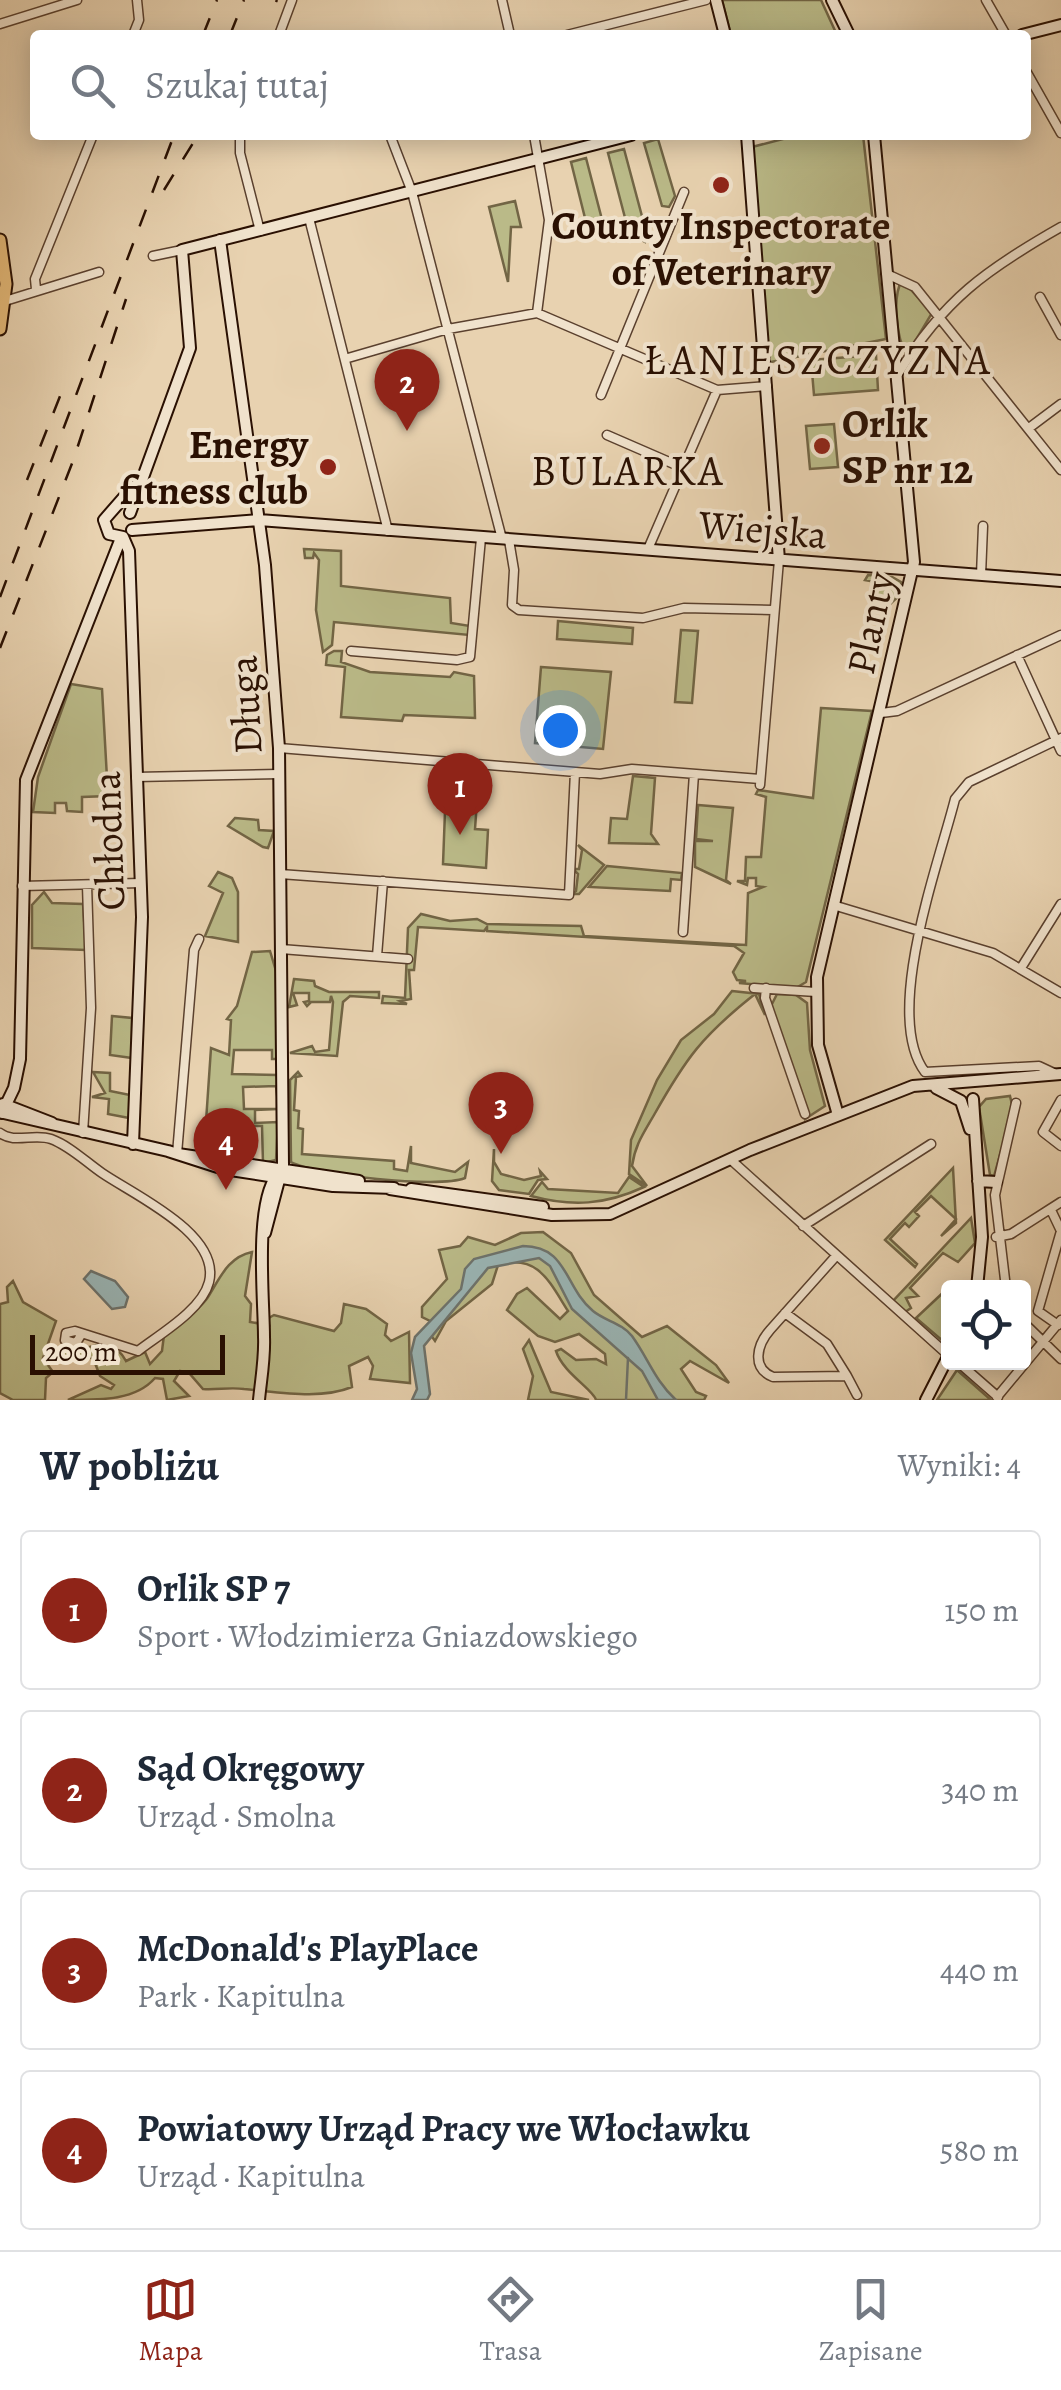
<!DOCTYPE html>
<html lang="pl">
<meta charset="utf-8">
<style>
:root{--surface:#fff;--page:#f6f6f7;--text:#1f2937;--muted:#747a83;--line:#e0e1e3;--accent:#8f2418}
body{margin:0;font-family:Alegreya,serif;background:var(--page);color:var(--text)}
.controls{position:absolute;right:30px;bottom:30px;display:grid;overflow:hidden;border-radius:10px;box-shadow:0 5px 25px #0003}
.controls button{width:90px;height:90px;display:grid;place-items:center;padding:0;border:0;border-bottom:2px solid var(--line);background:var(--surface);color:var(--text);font:50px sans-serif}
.scale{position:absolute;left:30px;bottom:25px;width:195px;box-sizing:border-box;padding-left:10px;border:5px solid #2a1002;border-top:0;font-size:28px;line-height:35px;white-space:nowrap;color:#2a1002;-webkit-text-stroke:8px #f0e2cc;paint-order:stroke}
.you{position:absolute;left:560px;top:730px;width:35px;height:35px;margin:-25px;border:8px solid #fff;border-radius:50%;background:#1a73e8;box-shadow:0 0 0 15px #1a73e833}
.badge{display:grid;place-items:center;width:65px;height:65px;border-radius:50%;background:var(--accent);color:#fff;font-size:32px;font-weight:700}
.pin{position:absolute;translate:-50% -82px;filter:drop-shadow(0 2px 5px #0008)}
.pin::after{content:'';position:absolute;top:52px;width:35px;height:30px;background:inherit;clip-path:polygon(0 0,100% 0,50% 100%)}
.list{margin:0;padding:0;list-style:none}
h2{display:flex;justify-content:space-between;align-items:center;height:130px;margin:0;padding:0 40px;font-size:42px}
h2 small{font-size:32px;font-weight:400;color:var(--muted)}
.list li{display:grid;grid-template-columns:65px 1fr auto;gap:30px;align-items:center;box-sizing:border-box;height:160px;margin:0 20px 20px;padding:0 20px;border:2px solid var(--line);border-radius:10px}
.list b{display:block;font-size:38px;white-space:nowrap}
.list p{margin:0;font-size:32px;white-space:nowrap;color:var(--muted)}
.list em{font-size:32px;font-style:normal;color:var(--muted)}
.icon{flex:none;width:55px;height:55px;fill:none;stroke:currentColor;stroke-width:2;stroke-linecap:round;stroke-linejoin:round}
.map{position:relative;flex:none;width:1061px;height:1400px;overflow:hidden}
.search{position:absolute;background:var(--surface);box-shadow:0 5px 25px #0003;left:30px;right:30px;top:30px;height:110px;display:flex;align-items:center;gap:25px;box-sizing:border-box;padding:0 35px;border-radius:10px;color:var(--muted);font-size:38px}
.sheet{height:850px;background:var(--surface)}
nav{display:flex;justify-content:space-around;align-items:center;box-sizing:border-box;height:140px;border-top:2px solid var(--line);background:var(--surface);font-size:28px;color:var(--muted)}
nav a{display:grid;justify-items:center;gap:5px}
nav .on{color:var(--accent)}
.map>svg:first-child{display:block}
</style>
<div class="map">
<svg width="1061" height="1400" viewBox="0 0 1061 1400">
<rect width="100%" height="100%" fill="#e8d2b0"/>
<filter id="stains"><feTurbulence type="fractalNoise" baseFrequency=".002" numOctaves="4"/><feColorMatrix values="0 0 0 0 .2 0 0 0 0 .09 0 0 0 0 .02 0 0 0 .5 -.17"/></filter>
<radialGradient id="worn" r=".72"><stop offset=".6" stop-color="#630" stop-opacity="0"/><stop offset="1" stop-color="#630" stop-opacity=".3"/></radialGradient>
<path fill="#baba88" stroke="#726545" stroke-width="2.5" d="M722 0H821L837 35H731Z
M784 135H863L886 339 766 363 752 147 783 139Z
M658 139 675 196 669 207 662 206 644 143Z
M624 149 647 235 645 242 629 233 608 153Z
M586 158 606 235 588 230 571 162Z
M515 201 521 227H511L508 282 489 207Z
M902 280 932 313 907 355C896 338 892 297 902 280Z
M876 355 878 390 814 395 811 360Z
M834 424 838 467 810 469 806 426Z
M304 549 341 551V586L450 598 451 623 470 626 469 635 334 622 332 645 323 652 316 610 319 560 314 553 313 558H305Z
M868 575 892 577 901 582 902 593 888 606 874 604 876 582 865 580Z
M558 621 633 628 632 644 557 639Z
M681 630 698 631 692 703 675 702Z
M334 651H342L341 662 370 672 450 677 454 672 474 676 475 718 404 715 402 721 341 717 345 667 326 665 327 655Z
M541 667 611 672 603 749 535 743Z
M71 684 102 689 108 796 82 797V812L67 811 66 803H55V813L33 812 38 777Z
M821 708 872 711 806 982 796 988 739 983 746 981 737 980 733 972 744 953 734 946 487 931V927L484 931 418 927 414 970H409L411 999 400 1001 407 1004 382 1003 383 996 405 998 408 928 421 914 450 921 477 919 487 924 581 926 584 936 746 945 748 893 763 887 756 886V878H748L747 885 737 881H745L746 857H761L766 797 756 794 758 790 813 798Z
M633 776 655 778 651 834 658 844 609 843 611 818 627 819Z
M446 785 478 787 475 829 488 830 486 868 443 864Z
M698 805 733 808 726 880 731 884 695 867V841H713L696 839Z
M235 818 258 820 259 830 274 831 268 848 263 847 228 826Z
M578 845 604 865 579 894H571L576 891 578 874 573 869H579L582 850Z
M607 866 682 873 681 880 671 879 670 891 589 887Z
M218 872 232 878 238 892V942L205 936 223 893 209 886Z
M44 892 52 903 83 904 86 950 32 948V905Z
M270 951 276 971 277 1059H272V1050H234L232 1074 277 1075 278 1103 276 1086 243 1087 244 1109H278L255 1110V1123L278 1122 276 1160 263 1163 262 1126H243L242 1148 226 1147 225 1156 204 1151 211 1048 229 1055 231 1020 227 1019 237 1006 252 952Z
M294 979 314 981 315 986 329 992H379V998L350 996 343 1002 337 1056 290 1053 312 1046 315 1052 329 1050 333 1002 331 996 330 1002H311L307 1006 304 1002 309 1001V993H293L297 1005 289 1007Z
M732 991 759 994 765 1015 755 994C702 1036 686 1058 654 1115 643 1134 635 1145 632 1166L647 1186 629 1174 631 1140 657 1080 681 1040 714 1014Z
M777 994 796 995 807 1003 810 1050 825 1106 805 1119 771 1006Z
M112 1016 132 1018V1058L110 1055Z
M93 1072 110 1073V1091L130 1095 129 1118 108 1114 109 1099 92 1097 105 1093Z
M298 1072 301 1076 296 1077 294 1110 299 1111 298 1128 303 1129 302 1154 394 1161V1169L407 1171 411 1146V1163L455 1172 468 1162 465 1178C438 1189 316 1175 291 1162L290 1080Z
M1010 1096 1013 1109 994 1176 990 1175 979 1107 986 1099Z
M494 1149V1162L501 1174 524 1180 541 1176 540 1171 547 1179 538 1180 529 1194 499 1190 492 1181Z
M953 1168 956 1223 941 1236 956 1219 931 1196 915 1212 919 1216 909 1227 905 1223 890 1239 917 1264 915 1267 885 1240Z
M629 1177 644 1187C605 1205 572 1207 531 1196L542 1182 548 1189 618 1193Z
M971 1218 975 1243 958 1262 943 1253 910 1288 918 1296 906 1298 911 1308 905 1312 893 1301Z
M543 1232 571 1253 594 1295 642 1337 667 1326 716 1365 729 1383 690 1361 681 1369 696 1392 706 1396 704 1400H596C594 1390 563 1373 556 1351L561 1349 576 1360 596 1359 606 1364 605 1354 579 1334 555 1342 538 1336 507 1310 517 1294 527 1288 560 1319 568 1311C550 1283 538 1253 498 1265L492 1284 446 1321 435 1341 430 1334 432 1322 422 1317V1307L447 1279 439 1250 460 1246 468 1237 495 1245 521 1233Z
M252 1252 245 1296 251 1304 250 1322 269 1325 267 1319 274 1315 334 1331 341 1323 344 1304 366 1309 387 1324 385 1335 391 1341 409 1332 410 1383 370 1379 373 1366 368 1357 349 1366 352 1387C320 1400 279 1392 244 1389 230 1387 217 1390 203 1389L189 1373 180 1371 174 1381 189 1396 167 1400 163 1379 155 1378C136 1400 103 1400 68 1400L101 1385 111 1389 114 1385 100 1376 93 1358 59 1357V1351C83 1356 108 1328 126 1361L145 1352 150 1364 162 1351 164 1335C177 1324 199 1311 208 1297 220 1278 228 1257 252 1252Z
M13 1281 23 1302 56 1321 43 1358 53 1372 46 1378 45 1400H13L0 1393V1304L8 1302 7 1287Z
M948 1288V1340L944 1342 916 1318Z
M529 1340 551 1392 589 1400H528L533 1376 523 1349Z
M957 1370 991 1400H937Z"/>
<path fill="#9ab5b5" stroke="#6d736d" stroke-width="2.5" d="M523 1246C568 1246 564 1287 593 1311 605 1321 622 1323 632 1336 648 1358 655 1381 676 1400H658L642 1371 572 1309 550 1266 539 1258 488 1268 424 1346 430 1394 427 1400H412L417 1389 411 1353 415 1337 461 1289 465 1269 474 1259Z
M91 1271 115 1281 128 1297 125 1307 112 1309 84 1279Z"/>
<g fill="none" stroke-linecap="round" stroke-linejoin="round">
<path stroke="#6d736d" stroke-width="2.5" d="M626 1400 628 1358"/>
<defs>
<path id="street" d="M502 0 510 35
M986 0 1006 35
M0 24 77 0
M133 35 139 20 137 0
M279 35 292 0
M567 35 706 0
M1026 71 1061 133
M240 135V153L260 231
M390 135 412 192 502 539
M534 135 549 220 537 313
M309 218 388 531
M153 256 182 250
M889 275 915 287 1061 470
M36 289 35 279 93 135
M1040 297 1061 335
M5 301 99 272
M348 358 448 329 537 313 717 390 767 386
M898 374C943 300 987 269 1061 227
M601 395 684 192
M1029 428 1061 404
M607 435 683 468
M509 540 514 570 512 605 519 610 643 618 684 608 773 610
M648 549 717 390
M981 575 983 526
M351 651 457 660 470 657 481 538
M1017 655 1061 751
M881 713 897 711 1061 635
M279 748 600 774 632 769 760 779
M136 777 279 774
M760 785 779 560
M280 874 569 895 575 772
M22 886 141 883
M833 905 993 953 1061 993
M683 932 694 774
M281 949 408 959
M377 956 383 881
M1021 968 1061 904
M754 988 816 992
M766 988 765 998 805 1114
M1054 1073 1039 1066 925 1072C882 1015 939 863 955 799L969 782 1061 738
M1061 1100 1043 1132 1061 1146
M0 1133C14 1144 34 1133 51 1139 70 1146 86 1162 102 1173 134 1195 221 1234 209 1282 202 1310 160 1334 138 1351L75 1331 66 1333 65 1340 76 1343 81 1335
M83 1133 91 1008 87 885
M177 1154 194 950 199 939
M730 1159 948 1355
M1051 1210 1061 1231 1038 1311 1058 1325
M803 1226 931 1144
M996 1237 1011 1234 1061 1202
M1006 1288 995 1195 1016 1103
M785 1313 827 1344 847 1376 773 1377C751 1368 757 1345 770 1330L836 1256
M1024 1323 1061 1359
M958 1362 998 1397
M847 1376 857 1395
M997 1397 1061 1320"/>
<path id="secondary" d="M716 0 725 35
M832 0 849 35
M1022 35 1061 25
M747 135 779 560
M220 240 265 565 279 748 283 1165 265 1233
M130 513 190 348 182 250 631 135
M132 530 259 520 1061 581
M123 537 129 551 142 917 133 1144
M123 537 109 534 104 520 132 488
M936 1088 961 1101 970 1129
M973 1099 982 1237 977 1288
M3 1104 52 1123
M0 1112 168 1151 224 1169 333 1186 394 1188
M2 1113 14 1088 20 1059 26 780 121 538
M838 1115 818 1045 817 977 914 562 874 135
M178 1154 359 1181
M978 1181 996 1182
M390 1189 552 1215 610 1214 750 1150 913 1086 1061 1074
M411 1189 543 1207
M259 1400C261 1379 265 1358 264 1337 264 1299 254 1205 277 1175
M926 1400 948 1357"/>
<path id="primary" d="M0 240 6 284 0 329"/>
</defs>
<use href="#street" stroke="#5a402e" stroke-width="11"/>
<use href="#secondary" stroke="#2a1002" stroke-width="14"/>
<use href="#primary" stroke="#2a1002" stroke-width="15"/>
<use href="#street" stroke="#f0e2cc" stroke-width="8"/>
<use href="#secondary" stroke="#f0e2cc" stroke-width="10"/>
<use href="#primary" stroke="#e4b978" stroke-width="11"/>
<path stroke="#2a1002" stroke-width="2.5" stroke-dasharray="18 18" stroke-linecap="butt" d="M276 2 277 0
M203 35 217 0
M230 35 244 0
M164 190 198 135
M27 480 66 381
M0 597 174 135
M0 648 73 461 126 299"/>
</g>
<g fill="#8f2418" stroke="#f0e2cc" stroke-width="4">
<circle cx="721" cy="185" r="10"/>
<circle cx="822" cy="446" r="10"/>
<circle cx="328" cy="467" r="10"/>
</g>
<g text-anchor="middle" stroke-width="8" stroke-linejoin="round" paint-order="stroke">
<g font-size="40" font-weight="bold" fill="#2a1002" stroke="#f0e2cc">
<text x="721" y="239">County Inspectorate<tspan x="721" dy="46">of Veterinary</tspan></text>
<text x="842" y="437" text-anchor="start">Orlik<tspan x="842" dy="46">SP nr 12</tspan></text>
<text x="308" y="458" text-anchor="end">Energy<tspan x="308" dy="46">fitness club</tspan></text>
</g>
<g font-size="40" fill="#2a1002" stroke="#f0e2cc">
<text transform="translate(763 529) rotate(5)" y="14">Wiejska</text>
<text transform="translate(870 623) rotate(-78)" y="14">Planty</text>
<text transform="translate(245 705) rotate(-93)" y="14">Długa</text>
<text transform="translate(108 841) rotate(-92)" y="14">Chłodna</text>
</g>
<g font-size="42" letter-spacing="2.5" fill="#2a1002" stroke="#f0e2cc">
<text x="818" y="374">ŁANIESZCZYZNA</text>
<text x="628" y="485">BULARKA</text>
</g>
</g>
<rect width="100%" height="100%" filter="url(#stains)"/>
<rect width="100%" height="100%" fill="url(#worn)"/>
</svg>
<div class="controls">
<button><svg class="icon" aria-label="locate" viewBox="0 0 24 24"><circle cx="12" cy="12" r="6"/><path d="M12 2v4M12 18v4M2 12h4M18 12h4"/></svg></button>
</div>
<div class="scale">200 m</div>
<div class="you"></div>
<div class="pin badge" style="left:460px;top:835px">1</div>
<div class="pin badge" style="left:407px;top:431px">2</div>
<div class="pin badge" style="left:501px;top:1154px">3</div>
<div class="pin badge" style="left:226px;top:1190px">4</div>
<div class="search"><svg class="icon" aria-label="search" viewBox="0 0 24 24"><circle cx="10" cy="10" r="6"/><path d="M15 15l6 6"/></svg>Szukaj tutaj</div>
</div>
<section class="sheet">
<h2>W pobliżu<small>Wyniki: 4</small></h2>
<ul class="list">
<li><span class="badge">1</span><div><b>Orlik SP 7</b><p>Sport · Włodzimierza Gniazdowskiego</p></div><em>150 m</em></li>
<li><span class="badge">2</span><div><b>Sąd Okręgowy</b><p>Urząd · Smolna</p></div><em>340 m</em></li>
<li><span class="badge">3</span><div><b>McDonald's PlayPlace</b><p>Park · Kapitulna</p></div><em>440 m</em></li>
<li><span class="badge">4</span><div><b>Powiatowy Urząd Pracy we Włocławku</b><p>Urząd · Kapitulna</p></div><em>580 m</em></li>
</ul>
</section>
<nav>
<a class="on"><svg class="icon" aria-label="map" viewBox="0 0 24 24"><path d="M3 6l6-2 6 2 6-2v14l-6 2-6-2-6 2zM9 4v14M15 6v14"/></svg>Mapa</a>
<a><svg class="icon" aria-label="directions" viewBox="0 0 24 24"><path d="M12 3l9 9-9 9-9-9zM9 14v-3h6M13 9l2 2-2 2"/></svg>Trasa</a>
<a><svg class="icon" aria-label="saved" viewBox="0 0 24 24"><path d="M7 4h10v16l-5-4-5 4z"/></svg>Zapisane</a>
</nav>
